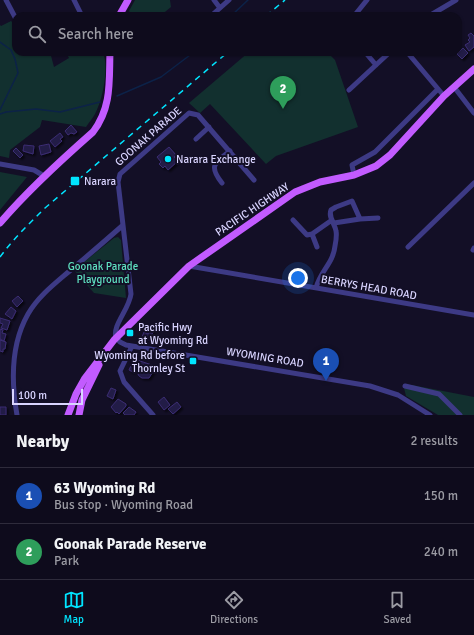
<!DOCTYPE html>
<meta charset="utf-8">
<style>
:root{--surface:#0e0b1c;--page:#1c1929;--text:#f1f3f6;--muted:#9b9ba3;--line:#2e2b3b;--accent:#00e5ff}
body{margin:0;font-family:Signika,sans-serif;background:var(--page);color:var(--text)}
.scale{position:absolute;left:12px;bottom:10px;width:71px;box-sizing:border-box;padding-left:4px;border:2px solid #d9d4ff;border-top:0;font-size:11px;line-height:14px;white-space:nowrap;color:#d9d4ff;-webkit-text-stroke:3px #130f26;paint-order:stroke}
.you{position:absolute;left:298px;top:278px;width:14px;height:14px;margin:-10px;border:3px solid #fff;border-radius:50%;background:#1a73e8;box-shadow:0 0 0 6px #1a73e833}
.badge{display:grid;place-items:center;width:26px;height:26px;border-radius:50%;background:var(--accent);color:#fff;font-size:13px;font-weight:700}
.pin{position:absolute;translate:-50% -33px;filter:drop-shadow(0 1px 2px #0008)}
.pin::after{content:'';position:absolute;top:21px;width:14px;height:12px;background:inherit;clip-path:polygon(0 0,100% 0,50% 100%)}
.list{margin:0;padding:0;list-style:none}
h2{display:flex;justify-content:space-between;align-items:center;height:52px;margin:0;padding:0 16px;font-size:17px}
h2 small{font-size:13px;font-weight:400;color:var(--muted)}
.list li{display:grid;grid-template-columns:26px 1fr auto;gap:12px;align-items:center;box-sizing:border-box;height:56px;padding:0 16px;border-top:1px solid var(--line)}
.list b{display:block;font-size:15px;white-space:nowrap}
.list p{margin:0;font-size:13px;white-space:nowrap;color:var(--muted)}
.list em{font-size:13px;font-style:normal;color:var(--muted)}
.icon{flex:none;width:22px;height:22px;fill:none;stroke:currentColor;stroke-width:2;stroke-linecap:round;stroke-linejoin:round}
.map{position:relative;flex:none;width:474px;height:415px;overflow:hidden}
.search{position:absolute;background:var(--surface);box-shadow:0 1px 3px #0004;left:12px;right:12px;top:12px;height:44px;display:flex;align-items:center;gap:10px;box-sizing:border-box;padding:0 14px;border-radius:12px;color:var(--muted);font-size:15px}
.sheet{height:164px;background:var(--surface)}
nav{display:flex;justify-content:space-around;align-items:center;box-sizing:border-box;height:56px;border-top:1px solid var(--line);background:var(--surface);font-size:11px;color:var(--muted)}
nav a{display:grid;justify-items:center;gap:2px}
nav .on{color:var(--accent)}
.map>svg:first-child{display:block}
</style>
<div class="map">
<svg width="474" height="415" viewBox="0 0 474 415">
<defs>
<filter id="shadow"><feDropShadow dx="2" dy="2" stdDeviation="1" flood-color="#0009"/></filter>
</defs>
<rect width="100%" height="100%" fill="#130f26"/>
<path fill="#12302f" d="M135 0H170L171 7 160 16H133L129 11Z
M11 21 16 26V52H50L54 67 69 58 66 52H103C109 68 103 99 95 114 93 118 89 122 86 127L42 120 40 127 10 150 9 158 0 156V25L1 26Z
M249 52H327L335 60 358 127 276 156 266 164 210 104 200 113 189 103Z
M0 172 27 177 0 210Z
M118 237 121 240 126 298 94 293 74 270 114 238Z
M412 385 474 397V415H438L406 396 404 388Z"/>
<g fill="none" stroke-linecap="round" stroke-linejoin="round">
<path stroke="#0c2248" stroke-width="1.5" d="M231 16 248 0
M0 42 11 50 15 59 18 73 0 110
M117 96 161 77 194 52
M0 114 6 112 36 109 60 112 100 102"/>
</g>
<path fill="#241b47" stroke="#3b2d73" filter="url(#shadow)" d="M471 33 474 36V47L469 51 465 45 470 42 468 40 470 38 468 35Z
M463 48 468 53 462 59 457 54Z
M71 125 77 132 74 134 71 133 68 135 65 131Z
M60 133 63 137 60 139 62 141 55 147 50 141Z
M49 144 51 152 41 155 39 146Z
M24 145 34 146 33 154 23 151Z
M169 147 176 155 174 157 178 161 168 170 165 166 163 168 159 164 161 162 157 157Z
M16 148 23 155 20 158 13 151Z
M18 296 23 301 17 307 12 301Z
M11 307 16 311 12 319 5 314Z
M0 318 10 321 7 330 1 328 3 324 0 323Z
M0 329 3 330 2 333 6 334 4 341 0 339Z
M150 329 154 330 149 340 142 337 144 332 148 334Z
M0 340 6 342 5 349H3V352L0 351Z
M134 359 152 365 154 370 149 378H142L139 376 137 372 134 370 133 372 129 370Z
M111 388 116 390 113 399 107 396Z
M164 397 170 405 164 410 158 402Z
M118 399 126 404V406L119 414 117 412 116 413 111 407Z
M177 402 181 407 173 414 168 409Z
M0 407H6V415H0Z
M129 407 136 412 134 415H125L123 413Z"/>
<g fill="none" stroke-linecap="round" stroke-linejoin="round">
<path stroke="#3d3a85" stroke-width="5" d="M6 0 16 19
M74 0 82 16
M214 0 220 8
M211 16 229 0
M354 16 367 0
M429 16 456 0
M165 52H166
M365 52 376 65
M407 52 444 96
M454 87 474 113
M349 90 390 52
M196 139 209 127
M0 164 34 170 44 176
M354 175 352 165 375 152 438 89
M254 180 198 115 189 113 120 174 118 182 131 294C129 310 112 325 116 338L120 342 126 345 370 386 398 395 430 415
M222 183C208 165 215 163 230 151
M293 220 307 235 312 234 317 247
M334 223 360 219 378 218
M312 234 332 220
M408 247 474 183
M473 250 474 248
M189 266 474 315
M316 288C320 271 333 264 335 246 336 241 337 236 336 231 335 224 328 217 331 210L336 207 352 201 360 219
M132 346 120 371 124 382 153 415
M405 386 439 394 460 415
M17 415C11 381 11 344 28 314 39 295 57 282 73 268 90 254 106 240 122 226"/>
<path stroke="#c25bff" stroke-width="7" d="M119 16 128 0
M0 223C28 190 60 161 93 132 112 107 109 81 110 52
M68 415 76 394 85 378 114 340 189 266 295 192 320 182 354 175 376 166 390 155 444 96 474 69
M79 415 82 400 99 365"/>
<path stroke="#00e5ff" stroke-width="1.5" stroke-dasharray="6 5" stroke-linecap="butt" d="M266 16 285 0
M0 257C13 239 29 224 45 208L228 52"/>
</g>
<g fill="#00e5ff" stroke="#130f26" stroke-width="1.5">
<circle cx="168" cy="159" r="4"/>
<rect x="70" y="176" width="10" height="10" rx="2"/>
<rect x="126" y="329" width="8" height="8" rx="2"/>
<rect x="189" y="357" width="8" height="8" rx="2"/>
</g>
<g text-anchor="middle" stroke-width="4" stroke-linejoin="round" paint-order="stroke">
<g font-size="11" fill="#d9d4ff" stroke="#130f26">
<text transform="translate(148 136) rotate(-41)" y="4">GOONAK PARADE</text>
<text transform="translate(252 209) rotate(-34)" y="4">PACIFIC HIGHWAY</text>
<text transform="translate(369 287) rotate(10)" y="4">BERRYS HEAD ROAD</text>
<text transform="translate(265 357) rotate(9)" y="4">WYOMING ROAD</text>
</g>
<g font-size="11" fill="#d9d4ff" stroke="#130f26" text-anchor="start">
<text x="176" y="163">Narara Exchange</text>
<text x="84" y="185">Narara</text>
<text x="138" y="331">Pacific Hwy<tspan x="138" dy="13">at Wyoming Rd</tspan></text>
<text x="185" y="359" text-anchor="end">Wyoming Rd before<tspan x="185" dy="13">Thornley St</tspan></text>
</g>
<g font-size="11" fill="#5fe0c0" stroke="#130f26">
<text x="103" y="270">Goonak Parade<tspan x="103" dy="13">Playground</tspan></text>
</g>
</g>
</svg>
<div class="scale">100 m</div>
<div class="you"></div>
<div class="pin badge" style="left:326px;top:381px;background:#1a4fb4">1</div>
<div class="pin badge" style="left:283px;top:109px;background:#2e9e5b">2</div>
<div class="search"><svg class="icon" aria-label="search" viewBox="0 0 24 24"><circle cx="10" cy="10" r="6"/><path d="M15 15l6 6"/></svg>Search here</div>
</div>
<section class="sheet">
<h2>Nearby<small>2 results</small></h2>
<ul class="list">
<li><span class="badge" style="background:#1a4fb4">1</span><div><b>63 Wyoming Rd</b><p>Bus stop · Wyoming Road</p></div><em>150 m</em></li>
<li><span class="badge" style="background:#2e9e5b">2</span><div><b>Goonak Parade Reserve</b><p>Park</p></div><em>240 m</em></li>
</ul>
</section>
<nav>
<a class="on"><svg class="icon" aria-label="map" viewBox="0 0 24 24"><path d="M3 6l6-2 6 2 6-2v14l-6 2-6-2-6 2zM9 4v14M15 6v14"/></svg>Map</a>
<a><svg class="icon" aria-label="directions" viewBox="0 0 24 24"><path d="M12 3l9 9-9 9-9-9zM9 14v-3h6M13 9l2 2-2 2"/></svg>Directions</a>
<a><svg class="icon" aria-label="saved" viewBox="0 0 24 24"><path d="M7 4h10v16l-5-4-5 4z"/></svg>Saved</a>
</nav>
